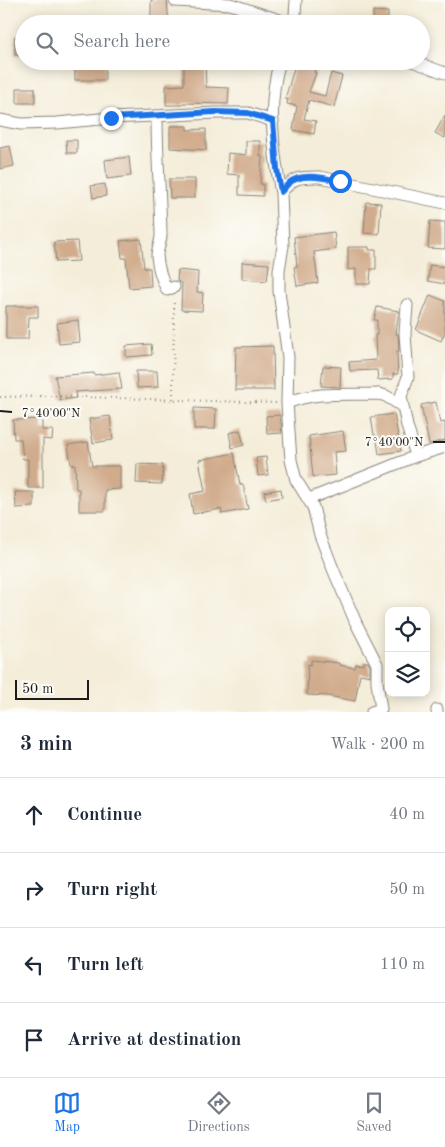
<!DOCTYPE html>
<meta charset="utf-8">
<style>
:root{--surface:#fff;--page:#f6f6f7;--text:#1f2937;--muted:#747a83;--line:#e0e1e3;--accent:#1a73e8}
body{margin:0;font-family:"Old Standard TT",serif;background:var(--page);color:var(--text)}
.controls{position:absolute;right:15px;bottom:15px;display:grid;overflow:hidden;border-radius:10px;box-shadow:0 2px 12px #0003}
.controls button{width:45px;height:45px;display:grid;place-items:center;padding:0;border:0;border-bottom:1px solid var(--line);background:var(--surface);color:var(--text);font:25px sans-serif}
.scale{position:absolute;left:15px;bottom:12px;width:74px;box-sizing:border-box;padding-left:5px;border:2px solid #1c1c1c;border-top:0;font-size:14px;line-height:18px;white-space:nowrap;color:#1c1c1c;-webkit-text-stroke:4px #fdfcf7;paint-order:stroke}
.stop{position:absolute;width:15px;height:15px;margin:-11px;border:4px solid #1a73e8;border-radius:50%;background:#fff}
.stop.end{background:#1a73e8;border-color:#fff;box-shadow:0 1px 5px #0008}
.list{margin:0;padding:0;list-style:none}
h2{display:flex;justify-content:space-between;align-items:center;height:65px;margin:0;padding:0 20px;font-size:21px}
h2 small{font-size:16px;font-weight:400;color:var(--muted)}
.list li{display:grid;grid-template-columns:32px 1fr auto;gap:15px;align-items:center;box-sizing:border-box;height:75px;padding:0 20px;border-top:1px solid var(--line)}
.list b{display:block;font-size:19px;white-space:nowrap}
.list em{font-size:16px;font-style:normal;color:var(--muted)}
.icon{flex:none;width:28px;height:28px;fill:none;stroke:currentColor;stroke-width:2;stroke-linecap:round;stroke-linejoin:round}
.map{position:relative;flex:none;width:445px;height:712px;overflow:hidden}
.search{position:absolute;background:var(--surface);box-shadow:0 2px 12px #0003;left:15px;right:15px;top:15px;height:55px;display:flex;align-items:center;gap:12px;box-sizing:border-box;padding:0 18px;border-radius:28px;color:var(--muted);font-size:19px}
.sheet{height:365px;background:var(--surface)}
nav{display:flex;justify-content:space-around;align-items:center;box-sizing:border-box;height:70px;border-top:1px solid var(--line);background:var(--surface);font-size:14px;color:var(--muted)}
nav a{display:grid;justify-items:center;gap:2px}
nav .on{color:var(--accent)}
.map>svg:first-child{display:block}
</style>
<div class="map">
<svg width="445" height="712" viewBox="0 0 445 712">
<rect width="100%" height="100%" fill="#fdfcf7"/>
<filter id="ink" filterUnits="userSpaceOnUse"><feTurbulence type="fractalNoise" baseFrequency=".02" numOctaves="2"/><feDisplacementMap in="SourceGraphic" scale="10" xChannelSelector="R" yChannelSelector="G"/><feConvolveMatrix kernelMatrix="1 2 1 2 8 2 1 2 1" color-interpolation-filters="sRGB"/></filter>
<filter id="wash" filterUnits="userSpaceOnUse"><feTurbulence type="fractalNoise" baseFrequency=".0096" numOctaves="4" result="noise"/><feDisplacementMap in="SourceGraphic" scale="20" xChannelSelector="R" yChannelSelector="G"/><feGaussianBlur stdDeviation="1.12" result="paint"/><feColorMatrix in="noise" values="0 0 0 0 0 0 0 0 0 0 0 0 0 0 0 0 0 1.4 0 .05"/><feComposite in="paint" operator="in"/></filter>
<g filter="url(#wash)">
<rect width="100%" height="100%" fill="#f4edd9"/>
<g id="blocks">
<path fill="#d1ac8c" d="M151 0H167L169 24H151Z
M373 11 388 12V24H373Z
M15 36H24V55H15Z
M75 61H105V80H75Z
M205 61 206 87 229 88 228 104 183 103V105H166V86L184 85V62Z
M305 61H318L314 72 316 73 309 92 325 96 331 73 342 76 334 107 309 100 304 119 316 121 314 134 293 130 297 106 287 104 288 99H285L295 65 302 68Z
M17 88H35V103H17Z
M445 115V138L435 133Z
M170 126H187V130L206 129V150L170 148Z
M66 140H77V153H67Z
M246 141H260V156H262L260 184H263V196L239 195V175L227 174 228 153 246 155Z
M10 146 14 166 0 169V148Z
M129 157 131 176 107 179 105 160Z
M169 179H195V198H170Z
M105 184 106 196 93 198 91 186Z
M366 202 381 203 379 234 364 233Z
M430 221 445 222V249L428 248Z
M334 232 336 249 314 252 318 283 297 286 294 267 297 266 294 237Z
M141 239 144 268H150L151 286 129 288 126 258H122L120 241Z
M77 241 79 261 56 262 54 242Z
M348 247H369V250H376V269H371L370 284H356V269L348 270Z
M242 262 269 264 267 281 242 279Z
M430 265 445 267V284L428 281Z
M178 270 198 272 197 292 203 293 202 311 181 310 182 284 177 280Z
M430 295 445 301V332L441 341 416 330Z
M6 306H38V317H29L28 339H6Z
M377 307 399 311 396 334H398L399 351H397L398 374H393V379L378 380 377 370 350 371 349 362 376 360 375 335H377V320H374Z
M78 320 80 342 59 344 57 323Z
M151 344 152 355 126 357V346Z
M273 346 274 390H235L236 347Z
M323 366 341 367 340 387 321 386Z
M136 371H157L158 387 137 388Z
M119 372 122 389 75 392 76 398 60 400 55 376 94 373V375Z
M436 402 440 423 445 422V440L429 444 421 405Z
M194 408 216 409 215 429H194Z
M394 414 401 451 379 454 376 435H374L371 417Z
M280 415 282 433 267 434 266 416Z
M110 416 113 440 93 443 89 419Z
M42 419V430H53L52 440 43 439V488H28V459H23L21 439H14L13 420Z
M240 430 244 445 232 448 229 433Z
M343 431 346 451 334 452 336 475 313 477 309 436Z
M88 442 92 466H120V489L105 490V511H79V489H76L75 464 71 465 68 445Z
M234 453 240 485 243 484 248 509 222 514 221 509 193 514 190 494 205 491 199 460Z
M266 457 268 475 258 476 256 458Z
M137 464 163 465 162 484 136 483Z
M281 489 282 497 266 500 264 492Z
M15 492H34V507L16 508Z
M311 660 339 663V665L355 668 356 664 363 665 364 662H368L370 666V676L360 674 355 701 328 696 307 695 308 664 311 665Z"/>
</g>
</g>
<g filter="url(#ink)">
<use href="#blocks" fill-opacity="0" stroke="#88847a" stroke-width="1"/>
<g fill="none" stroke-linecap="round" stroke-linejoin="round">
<defs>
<path id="minor" d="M296 0 295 15 300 24
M175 1 230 4 292 24
M280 61C267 103 273 150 281 193
M412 61 445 73
M157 116C157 155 160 194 161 233 162 241 157 248 157 256 158 267 162 280 167 290L174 287
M0 120 21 124 57 123 111 118 215 113H248L273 121
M407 305 405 333 408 377 401 396 407 426 416 456
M287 403C316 391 348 395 379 394L386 396 402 406
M309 499 416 456 445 447
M437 710V712
M372 712 381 709 377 682V664L356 623 333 569 320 535 313 507 296 480 291 460 287 403 288 357 279 291V270L283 246 281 193C294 176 300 177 320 177L445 203"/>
</defs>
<use href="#minor" stroke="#88847a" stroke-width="13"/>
<path stroke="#88847a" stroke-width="2" stroke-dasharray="1 4" stroke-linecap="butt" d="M0 397 50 396 278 403
M173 399 174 299"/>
<use href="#minor" stroke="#fff" stroke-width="11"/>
</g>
</g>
<g fill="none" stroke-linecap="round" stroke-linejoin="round" filter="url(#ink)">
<path stroke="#1a73e8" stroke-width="6" d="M111 118 215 112 248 113 273 121 277 169 281 192C283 190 286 186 289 183 301 172 325 178 340 181"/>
</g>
<path fill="none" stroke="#1c1c1c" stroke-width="2" d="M0 411 12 412M433 442H445"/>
<g font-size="12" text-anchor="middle" fill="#1c1c1c" stroke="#fdfcf7" stroke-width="4" stroke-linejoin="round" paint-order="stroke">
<text x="51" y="417">7°40'00"N</text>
<text x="394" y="446">7°40'00"N</text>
</g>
</svg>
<div class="controls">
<button><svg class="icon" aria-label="locate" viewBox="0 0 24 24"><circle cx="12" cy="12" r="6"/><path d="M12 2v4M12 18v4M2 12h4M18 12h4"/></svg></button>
<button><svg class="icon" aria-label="layers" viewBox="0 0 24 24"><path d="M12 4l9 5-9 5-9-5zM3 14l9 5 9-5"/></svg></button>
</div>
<div class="scale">50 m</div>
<div class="stop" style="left:340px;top:181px"></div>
<div class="stop end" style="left:111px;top:118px"></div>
<div class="search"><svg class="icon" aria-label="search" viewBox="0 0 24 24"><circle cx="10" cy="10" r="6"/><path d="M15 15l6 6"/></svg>Search here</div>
</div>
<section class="sheet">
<h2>3 min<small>Walk · 200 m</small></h2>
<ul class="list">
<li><svg class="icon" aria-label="ahead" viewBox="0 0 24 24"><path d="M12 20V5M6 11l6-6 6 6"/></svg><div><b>Continue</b></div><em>40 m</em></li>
<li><svg class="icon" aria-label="right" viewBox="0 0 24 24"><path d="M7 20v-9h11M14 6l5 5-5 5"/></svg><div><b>Turn right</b></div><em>50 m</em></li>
<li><svg class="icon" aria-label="left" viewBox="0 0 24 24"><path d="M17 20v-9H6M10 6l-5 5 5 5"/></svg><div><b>Turn left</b></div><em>110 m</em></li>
<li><svg class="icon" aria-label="arrive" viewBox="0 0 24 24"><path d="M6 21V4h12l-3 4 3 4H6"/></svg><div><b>Arrive at destination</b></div></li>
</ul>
</section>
<nav>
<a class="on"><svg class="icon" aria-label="map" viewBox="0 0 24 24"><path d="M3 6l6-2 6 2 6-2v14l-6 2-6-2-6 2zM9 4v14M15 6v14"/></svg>Map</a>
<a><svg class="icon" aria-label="directions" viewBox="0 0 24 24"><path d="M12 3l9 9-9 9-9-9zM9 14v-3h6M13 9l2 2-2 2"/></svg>Directions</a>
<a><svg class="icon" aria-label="saved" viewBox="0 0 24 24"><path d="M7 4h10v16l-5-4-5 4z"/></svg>Saved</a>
</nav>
